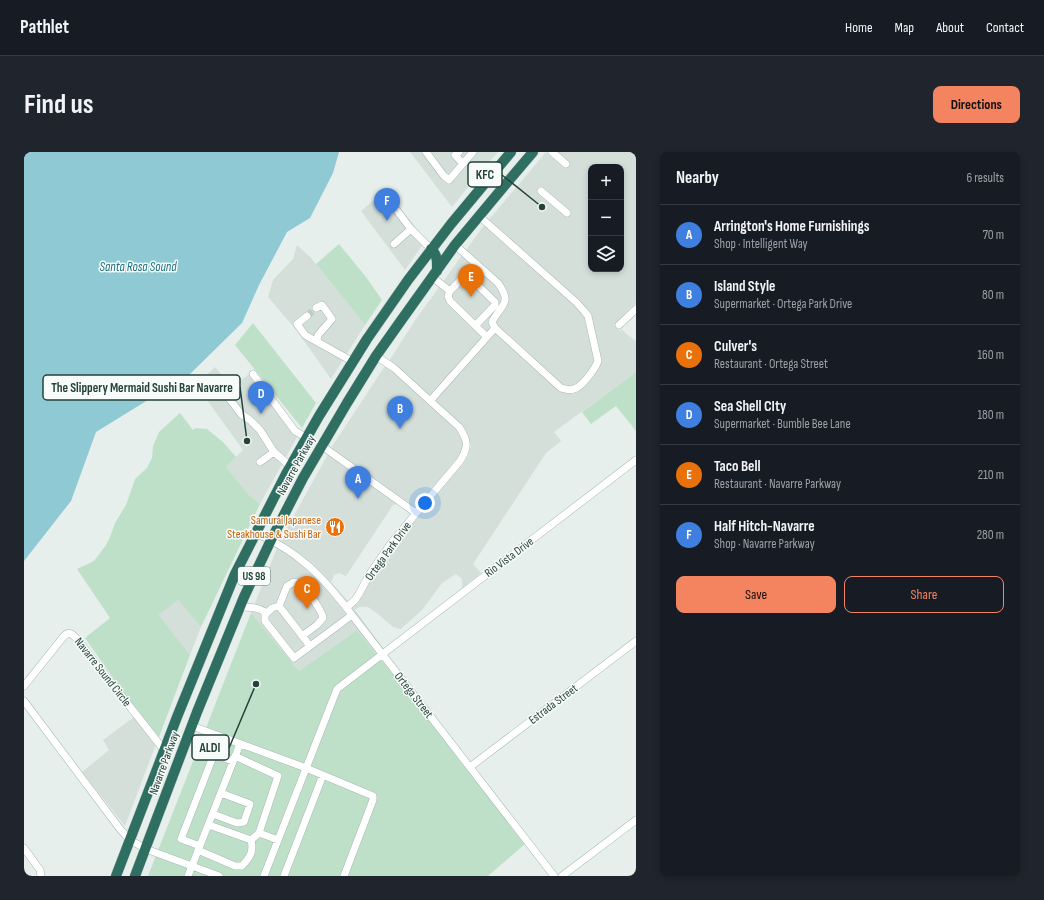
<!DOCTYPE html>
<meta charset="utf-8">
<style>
:root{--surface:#171b24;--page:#20242c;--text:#f1f3f6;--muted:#9ea1a6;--line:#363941;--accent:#f4845f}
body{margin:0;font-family:"Sofia Sans Condensed",sans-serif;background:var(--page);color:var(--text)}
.controls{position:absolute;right:12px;top:12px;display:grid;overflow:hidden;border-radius:8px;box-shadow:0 2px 6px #0003}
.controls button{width:36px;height:36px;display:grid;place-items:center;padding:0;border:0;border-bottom:1px solid var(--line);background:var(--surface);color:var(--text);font:20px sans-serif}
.you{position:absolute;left:401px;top:351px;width:14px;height:14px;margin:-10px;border:3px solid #fff;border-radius:50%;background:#1a73e8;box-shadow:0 0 0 6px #1a73e833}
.badge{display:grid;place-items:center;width:26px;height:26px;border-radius:50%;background:var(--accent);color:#fff;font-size:13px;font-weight:700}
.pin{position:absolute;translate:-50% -33px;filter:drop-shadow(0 1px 2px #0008)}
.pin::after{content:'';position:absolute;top:21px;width:14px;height:12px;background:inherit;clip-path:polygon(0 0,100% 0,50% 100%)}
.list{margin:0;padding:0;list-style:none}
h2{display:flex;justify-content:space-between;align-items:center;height:52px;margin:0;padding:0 16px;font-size:17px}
h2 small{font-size:13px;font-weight:400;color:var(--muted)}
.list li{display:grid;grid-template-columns:26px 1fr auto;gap:12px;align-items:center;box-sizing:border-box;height:60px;padding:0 16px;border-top:1px solid var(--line)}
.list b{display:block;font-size:15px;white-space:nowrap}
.list p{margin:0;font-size:13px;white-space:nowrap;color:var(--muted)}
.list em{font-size:13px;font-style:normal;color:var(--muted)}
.actions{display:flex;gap:8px;padding:12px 16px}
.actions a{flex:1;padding:9px 0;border:1px solid var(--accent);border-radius:8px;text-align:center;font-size:14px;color:var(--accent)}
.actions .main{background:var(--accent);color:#111}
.icon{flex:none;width:22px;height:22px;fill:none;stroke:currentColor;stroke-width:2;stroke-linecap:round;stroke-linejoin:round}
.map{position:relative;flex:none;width:612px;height:724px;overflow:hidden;border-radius:8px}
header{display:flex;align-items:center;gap:24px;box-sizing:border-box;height:56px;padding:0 20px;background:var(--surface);border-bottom:1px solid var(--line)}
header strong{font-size:19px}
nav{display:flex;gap:22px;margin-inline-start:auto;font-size:14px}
.intro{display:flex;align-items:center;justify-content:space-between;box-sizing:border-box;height:96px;padding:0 24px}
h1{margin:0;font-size:28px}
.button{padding:10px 18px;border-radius:8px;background:var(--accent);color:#111;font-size:14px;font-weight:700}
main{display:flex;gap:24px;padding:0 24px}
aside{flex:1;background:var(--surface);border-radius:8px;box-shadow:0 2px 6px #0003}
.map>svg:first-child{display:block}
</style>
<header>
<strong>Pathlet</strong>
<nav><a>Home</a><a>Map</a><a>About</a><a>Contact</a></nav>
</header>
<div class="intro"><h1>Find us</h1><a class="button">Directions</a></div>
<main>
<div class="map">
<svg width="612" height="724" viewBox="0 0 612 724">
<rect width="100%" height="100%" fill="#e6efeb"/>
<path fill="#d4dfda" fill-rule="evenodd" d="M386 0H474L461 14 428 55Z
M522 0 542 17 546 12 533 0H612V151L605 157 590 173 596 179 598 177 601 181 612 189V220L530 280 537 289 522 301 449 412 457 421 438 436V427L432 422 418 431 399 457 377 477 369 475 354 462 344 455H335L331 458 359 496H358L327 456 334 451 338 445 348 425 371 393 440 311 444 304 447 295 445 286 442 278 437 272 365 209 392 167 458 76ZM567 15H597V117H567Z
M361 38 402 88 381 118 337 59Z
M273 93 287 106 341 173 307 227 273 179 244 145 249 128 269 107Z
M361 214 368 219 432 277 438 288 439 294 438 300 433 306 391 356 307 296Z
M191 215 208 235 225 222 268 281 273 285 236 352 226 344 202 315 219 298 172 233Z
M304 302 378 355 373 352 369 353 322 424 315 421 310 423 307 430 324 449 323 450 306 430 289 413 256 389Z
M253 396 285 418 301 435 356 505H355L333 478 275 519 227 461Z
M154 447 177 475 166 503 135 463Z
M110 565 132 592 101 674 58 620 85 598 79 588Z"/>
<path fill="#bfe0c8" d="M315 92 342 125 358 148 341 173 292 112Z
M229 171 292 251 278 276 211 193Z
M612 220V279L592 254 567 272 558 260Z
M156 261 169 278 172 276 183 277 199 290 212 305 202 315 226 344 236 352 177 475 154 448 135 463 166 503 135 585 97 537 61 486 86 466 53 417 70 409 82 393 86 385 91 371 102 353 111 327 123 316 128 306 129 294 135 280Z
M227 461 275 519 333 478 392 551 501 692 464 724H124Z"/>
<path fill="#8ec9d4" d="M0 0H315L309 21 286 66 263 80 235 133 218 171 166 222 72 280 47 349 0 409Z"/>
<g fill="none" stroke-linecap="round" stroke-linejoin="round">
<path stroke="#bfccc8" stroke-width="7" stroke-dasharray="7 3.5" stroke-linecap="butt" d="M283 164 292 156"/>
<defs>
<path id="minor" d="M402 0 420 24 425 28 449 0
M435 0 431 3 439 12
M528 0 542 12
M517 39 543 61
M371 56 387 77 407 97
M455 64 552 150 560 159 564 164 574 209C571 217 558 235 550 237 546 239 542 237 537 236L471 176
M370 92 387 77
M442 122 471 150V153L452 173
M408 125 426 139 452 112
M426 139 424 144 426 149 463 185
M292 156 298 153 308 167 294 183 293 187 295 191
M283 164 273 172 281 183 324 207 329 209
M595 173 612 157
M229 222 271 279 283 286
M201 241 217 262 226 268 236 278 250 300 266 314
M406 249 471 176 468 170C477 152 489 152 474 131L431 93
M298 294 392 361
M236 310 250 300
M231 381C275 399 300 426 328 463L530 724
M255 454 263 434 270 430C272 431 274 431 276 432 282 435 298 459 299 466L293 473 278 484
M216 455C226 455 234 455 243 461
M323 455 331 448 335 442 345 423 368 390 436 309C445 295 444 288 435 275L370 216 352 204
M286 494 255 454 248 456 241 463V469L270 506 328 463
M0 534 40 484C45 479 48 482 52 486L140 598
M0 549 96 677 106 688 122 697 195 724
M168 574 282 616 349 644V648L320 724
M211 604 254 624 235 681 227 688
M446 615 612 489
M189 662 213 671 220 670 226 652 197 641
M185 673 227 688
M235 681 254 688
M176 694 157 687 190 602 209 609
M0 696 16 718 17 724
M174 698 211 714H218C226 705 230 700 227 688
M164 724 216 592
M240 724 313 537 612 308
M260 724 299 623
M538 724 612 668"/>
<path id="highway" d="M407 97C414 103 413 110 413 119
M92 724 153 565 211 422 262 322 295 264 343 187 384 128 427 72 487 0
M111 724 173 560 220 445 247 388 279 326 323 251 352 204 376 170 431 93 481 33 509 0"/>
</defs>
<use href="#minor" stroke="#a8b8b2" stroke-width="8"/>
<use href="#highway" stroke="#c2cac8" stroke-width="11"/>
<use href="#minor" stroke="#fff" stroke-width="7"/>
<use href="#highway" stroke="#2f6f62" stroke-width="10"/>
</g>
<defs>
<symbol id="restaurant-disc" viewBox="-11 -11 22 22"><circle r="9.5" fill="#e8710a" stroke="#f7fbf9"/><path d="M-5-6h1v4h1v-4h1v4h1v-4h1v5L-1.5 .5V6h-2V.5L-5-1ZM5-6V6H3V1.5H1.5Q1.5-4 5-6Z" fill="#fff"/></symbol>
</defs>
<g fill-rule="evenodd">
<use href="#restaurant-disc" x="300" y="364" width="22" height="22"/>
</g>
<g text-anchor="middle" stroke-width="3" stroke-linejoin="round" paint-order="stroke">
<rect fill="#f7fbf9" stroke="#637a73" stroke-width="1" x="214" y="415" width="32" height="18" rx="3"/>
<g font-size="11" font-weight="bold" fill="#24423a">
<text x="230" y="428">US 98</text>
</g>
<g font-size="12" fill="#24423a" stroke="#f7fbf9">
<text transform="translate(272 313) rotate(-61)" y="4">Navarre Parkway</text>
<text transform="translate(364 399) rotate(-54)" y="4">Ortega Park Drive</text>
<text transform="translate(485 405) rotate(-37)" y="4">Rio Vista Drive</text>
<text transform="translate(79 520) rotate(52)" y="4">Navarre Sound Circle</text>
<text transform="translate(390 543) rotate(52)" y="4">Ortega Street</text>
<text transform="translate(529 552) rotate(-37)" y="4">Estrada Street</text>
<text transform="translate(140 611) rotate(-70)" y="4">Navarre Parkway</text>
</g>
<g font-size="12" fill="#c56008" stroke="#f7fbf9" text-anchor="end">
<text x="297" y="372">Samurai Japanese<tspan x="297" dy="14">Steakhouse &amp; Sushi Bar</tspan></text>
</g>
<g font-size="13" font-style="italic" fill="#1c6f80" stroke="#f7fbf9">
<text x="114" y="119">Santa Rosa Sound</text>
</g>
</g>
<path fill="none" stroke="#24423a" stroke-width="1.5" d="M518 55L478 23M223 289L216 235M232 532L205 596"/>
<g fill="#24423a" stroke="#f7fbf9" stroke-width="1.5">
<circle cx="518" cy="55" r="4"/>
<circle cx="223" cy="289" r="4"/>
<circle cx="232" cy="532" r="4"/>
</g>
<g fill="#f7fbf9" stroke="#24423a" stroke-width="1.5">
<rect x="444" y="10" width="34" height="25" rx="4"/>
<rect x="19" y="223" width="197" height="25" rx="4"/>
<rect x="168" y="583" width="37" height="25" rx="4"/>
</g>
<g font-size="13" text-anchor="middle" font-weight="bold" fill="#24423a">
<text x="461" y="27">KFC</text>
<text x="118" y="240">The Slippery Mermaid Sushi Bar Navarre</text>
<text x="186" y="600">ALDI</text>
</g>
</svg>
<div class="controls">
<button>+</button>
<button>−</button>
<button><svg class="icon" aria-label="layers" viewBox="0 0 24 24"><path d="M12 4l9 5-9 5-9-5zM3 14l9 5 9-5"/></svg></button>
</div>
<div class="you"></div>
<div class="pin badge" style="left:334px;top:347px;background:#3f7fe0">A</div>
<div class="pin badge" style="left:376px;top:277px;background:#3f7fe0">B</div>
<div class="pin badge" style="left:283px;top:457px;background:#e8710a">C</div>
<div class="pin badge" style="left:237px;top:262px;background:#3f7fe0">D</div>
<div class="pin badge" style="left:447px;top:145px;background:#e8710a">E</div>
<div class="pin badge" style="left:363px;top:69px;background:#3f7fe0">F</div>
</div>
<aside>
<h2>Nearby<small>6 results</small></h2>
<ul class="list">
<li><span class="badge" style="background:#3f7fe0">A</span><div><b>Arrington's Home Furnishings</b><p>Shop · Intelligent Way</p></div><em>70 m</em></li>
<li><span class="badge" style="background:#3f7fe0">B</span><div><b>Island Style</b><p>Supermarket · Ortega Park Drive</p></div><em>80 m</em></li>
<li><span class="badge" style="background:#e8710a">C</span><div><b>Culver's</b><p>Restaurant · Ortega Street</p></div><em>160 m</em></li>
<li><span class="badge" style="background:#3f7fe0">D</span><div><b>Sea Shell CIty</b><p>Supermarket · Bumble Bee Lane</p></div><em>180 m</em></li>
<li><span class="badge" style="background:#e8710a">E</span><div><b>Taco Bell</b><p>Restaurant · Navarre Parkway</p></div><em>210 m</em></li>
<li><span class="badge" style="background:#3f7fe0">F</span><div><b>Half Hitch-Navarre</b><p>Shop · Navarre Parkway</p></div><em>280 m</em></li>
</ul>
<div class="actions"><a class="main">Save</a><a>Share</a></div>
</aside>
</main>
